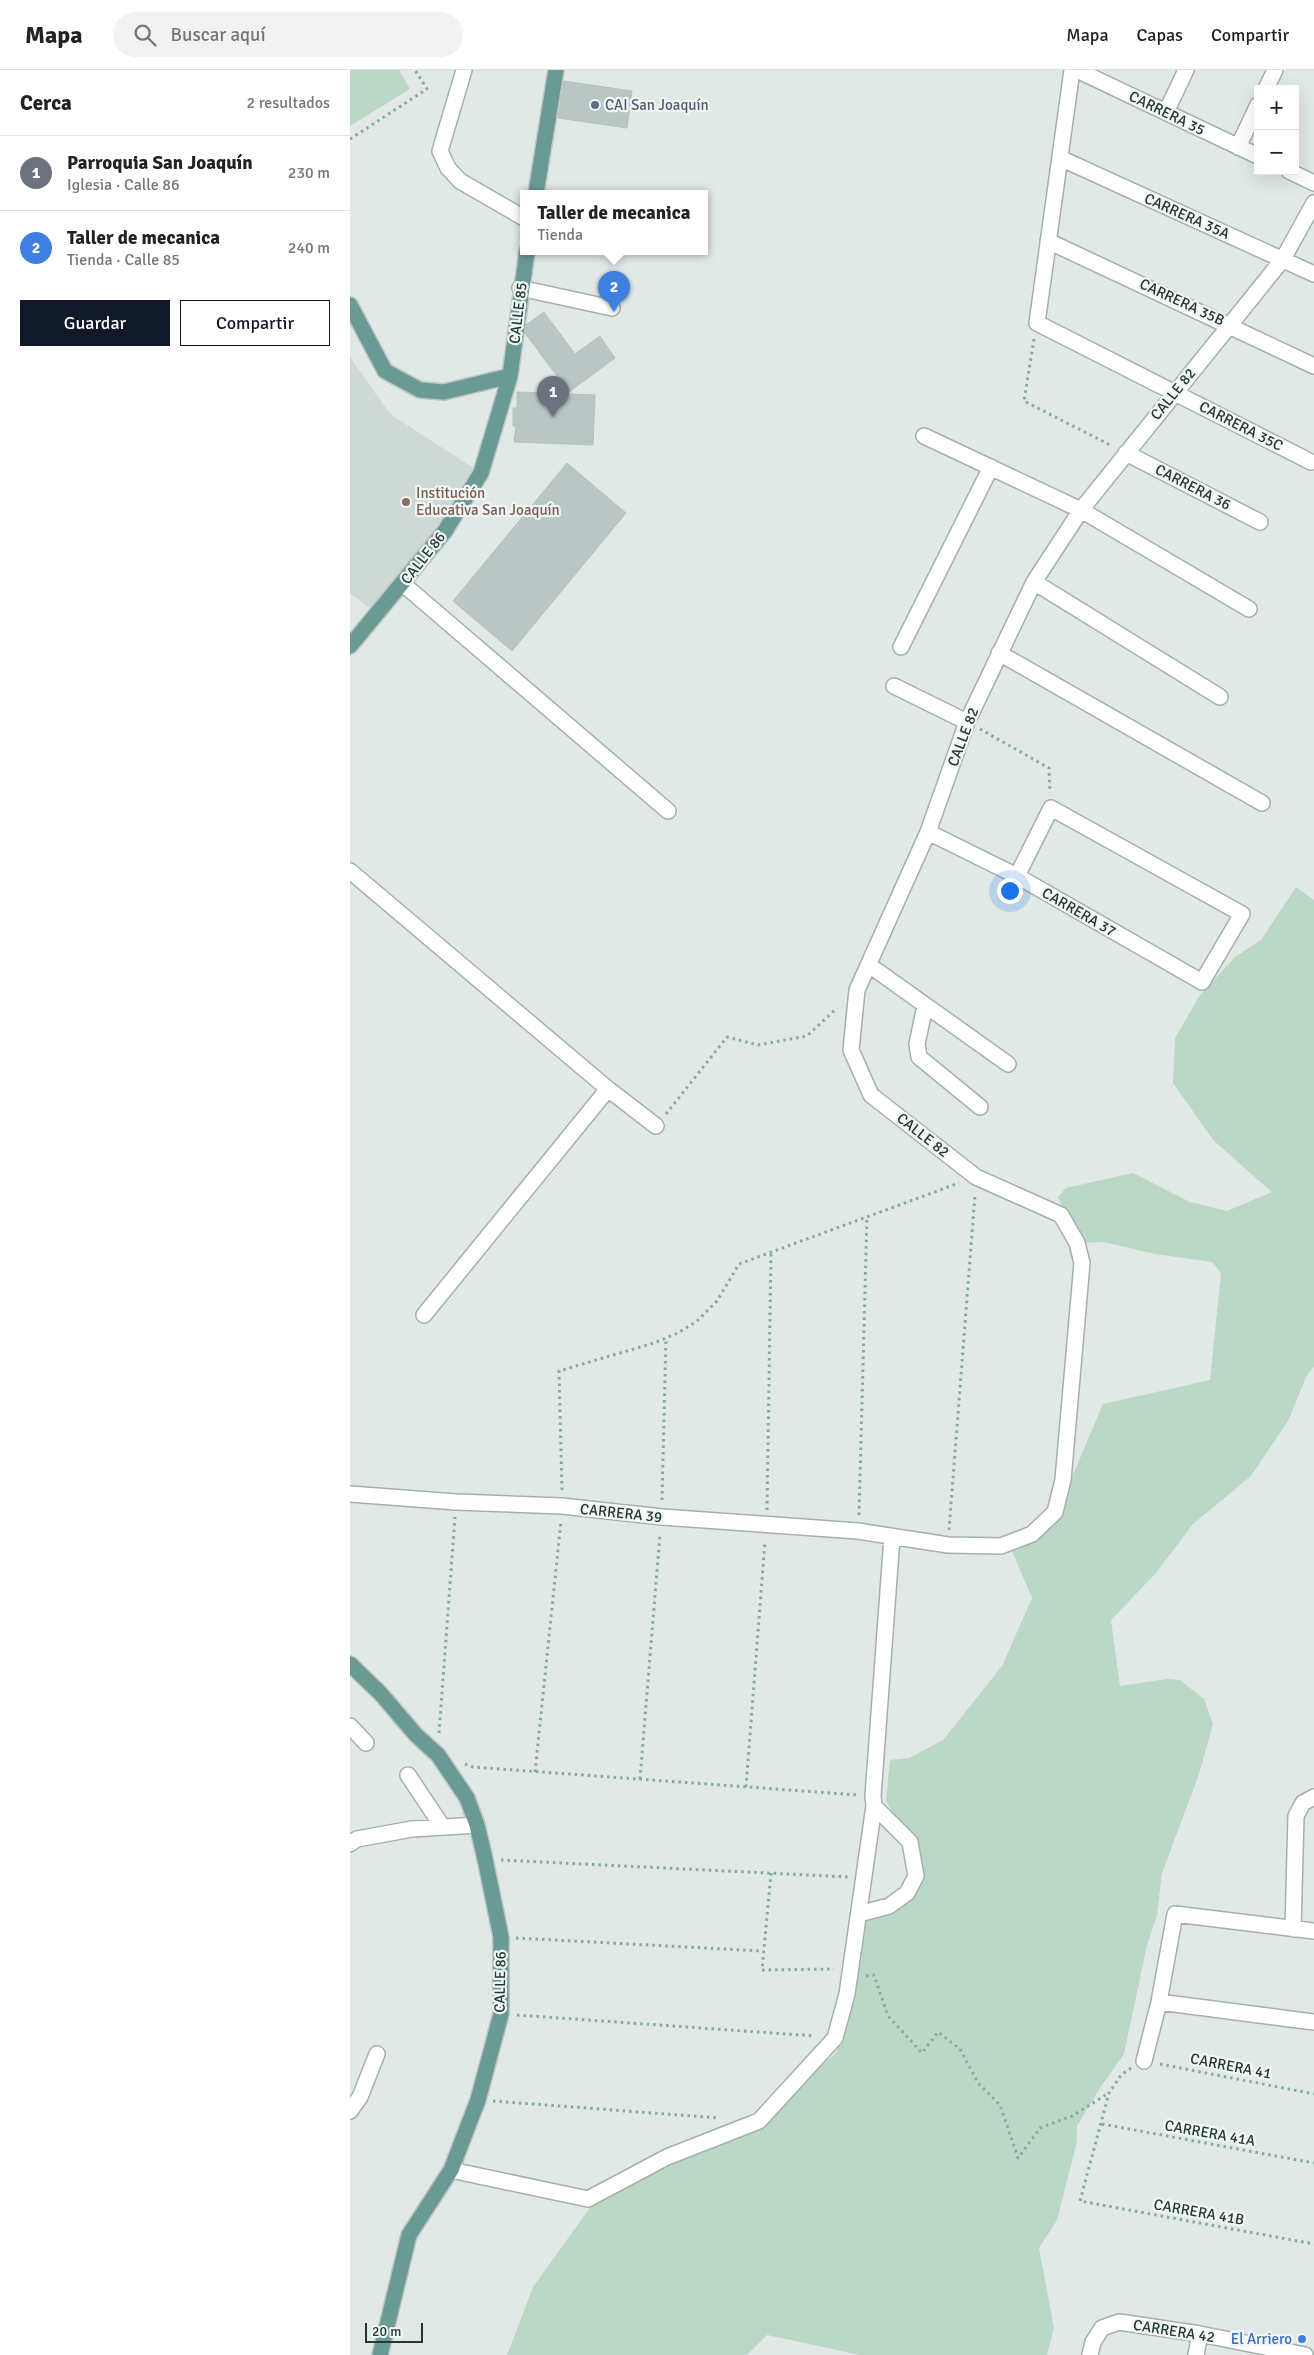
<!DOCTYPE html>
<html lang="es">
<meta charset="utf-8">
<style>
:root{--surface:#fff;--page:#f2f2f2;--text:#222;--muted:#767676;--line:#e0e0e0;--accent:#111827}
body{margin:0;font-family:Signika,sans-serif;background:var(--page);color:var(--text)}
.controls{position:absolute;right:15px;top:15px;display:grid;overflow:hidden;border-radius:0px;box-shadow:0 5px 20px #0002}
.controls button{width:45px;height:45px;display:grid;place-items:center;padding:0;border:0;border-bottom:1px solid var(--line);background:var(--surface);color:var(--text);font:25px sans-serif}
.scale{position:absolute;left:15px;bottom:12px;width:58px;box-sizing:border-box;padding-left:5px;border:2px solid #233835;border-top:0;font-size:14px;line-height:18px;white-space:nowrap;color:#233835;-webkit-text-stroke:4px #f0f6f4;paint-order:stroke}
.you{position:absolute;left:659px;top:820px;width:18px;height:18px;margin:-12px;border:4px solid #fff;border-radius:50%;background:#1a73e8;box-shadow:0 0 0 8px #1a73e833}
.badge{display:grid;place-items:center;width:32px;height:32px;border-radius:50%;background:var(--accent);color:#fff;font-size:16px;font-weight:700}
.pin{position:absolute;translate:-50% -41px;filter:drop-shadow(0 1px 2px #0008)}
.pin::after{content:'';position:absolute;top:26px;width:18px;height:15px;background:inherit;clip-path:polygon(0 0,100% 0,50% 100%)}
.popup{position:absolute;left:170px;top:120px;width:188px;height:65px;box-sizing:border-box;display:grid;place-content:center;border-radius:0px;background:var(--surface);filter:drop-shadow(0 1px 4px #0005);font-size:16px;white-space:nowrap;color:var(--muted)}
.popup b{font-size:19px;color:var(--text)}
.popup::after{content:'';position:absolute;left:50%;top:100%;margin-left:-10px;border:10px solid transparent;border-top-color:var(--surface)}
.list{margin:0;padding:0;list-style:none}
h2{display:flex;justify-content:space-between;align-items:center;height:65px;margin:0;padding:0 20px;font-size:21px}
h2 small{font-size:16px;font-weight:400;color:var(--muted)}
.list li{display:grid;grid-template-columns:32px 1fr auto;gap:15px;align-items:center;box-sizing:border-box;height:75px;padding:0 20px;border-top:1px solid var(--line)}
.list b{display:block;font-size:19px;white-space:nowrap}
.list p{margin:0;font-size:16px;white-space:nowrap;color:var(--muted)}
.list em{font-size:16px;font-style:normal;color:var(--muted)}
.actions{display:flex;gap:10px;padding:15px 20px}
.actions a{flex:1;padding:11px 0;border:1px solid var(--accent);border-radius:0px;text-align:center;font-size:18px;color:var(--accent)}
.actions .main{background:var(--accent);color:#fff}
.icon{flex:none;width:28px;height:28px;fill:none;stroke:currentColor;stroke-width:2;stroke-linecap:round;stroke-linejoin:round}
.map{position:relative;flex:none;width:964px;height:2285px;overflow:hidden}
header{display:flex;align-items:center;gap:30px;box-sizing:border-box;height:70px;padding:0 25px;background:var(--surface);border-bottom:1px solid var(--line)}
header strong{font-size:24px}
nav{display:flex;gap:28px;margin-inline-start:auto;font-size:18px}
.search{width:350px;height:45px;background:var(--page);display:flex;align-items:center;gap:12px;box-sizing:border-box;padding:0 18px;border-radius:28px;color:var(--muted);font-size:19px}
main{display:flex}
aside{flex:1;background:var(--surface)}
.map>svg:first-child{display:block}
</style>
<header>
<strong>Mapa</strong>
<div class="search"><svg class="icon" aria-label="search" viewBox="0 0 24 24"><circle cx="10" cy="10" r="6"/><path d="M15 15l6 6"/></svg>Buscar aquí</div>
<nav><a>Mapa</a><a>Capas</a><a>Compartir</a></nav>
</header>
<main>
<aside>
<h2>Cerca<small>2 resultados</small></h2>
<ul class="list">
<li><span class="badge" style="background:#6b7280">1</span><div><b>Parroquia San Joaquín</b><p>Iglesia · Calle 86</p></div><em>230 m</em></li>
<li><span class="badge" style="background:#3f7fe0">2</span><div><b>Taller de mecanica</b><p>Tienda · Calle 85</p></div><em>240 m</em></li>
</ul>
<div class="actions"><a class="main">Guardar</a><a>Compartir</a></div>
</aside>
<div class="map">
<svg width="964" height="2285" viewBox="0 0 964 2285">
<rect width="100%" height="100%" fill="#e0e9e6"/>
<path fill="#ced9d5" d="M0 287 40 344 131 403 28 545 0 523Z"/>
<path fill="#bbd8c7" d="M0 0H49L60 19 0 56Z
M946 817 964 830V1297L957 1305 938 1351 901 1406 843 1454 806 1503 761 1550 770 1616 817 1609 830 1610 854 1629 863 1654 849 1704 812 1803 807 1845 797 1875 774 1984 750 2018 727 2056V2072L707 2150 689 2178 704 2258 697 2285H510L417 2265 397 2285H157L183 2217 239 2139 317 2087 409 2051 487 1982 509 1844 564 1829 560 1772 536 1731 540 1690 559 1688 593 1670 652 1596 682 1528 662 1481 700 1459 753 1334 860 1310 871 1203 862 1192 805 1184 754 1172 727 1173 708 1127 716 1118 783 1103 840 1132 877 1141 922 1122 863 1070 823 1013 825 968 850 925 885 887 911 870Z"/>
<path fill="#b9c6c3" stroke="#b3c2be" d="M214 11 282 21 277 58 208 48Z
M194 242 225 284 250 266 265 288 219 322 175 263 176 255Z
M167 322 245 325 243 375 164 372 166 356H163V338H167Z
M217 393 276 443 162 581 103 531Z"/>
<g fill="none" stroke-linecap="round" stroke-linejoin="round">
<defs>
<path id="minor" d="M114 0 90 81 98 98 110 111 174 148
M722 0 687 253 961 392
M727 0 908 86
M916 19 925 0
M816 42 836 0
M888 77 908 35
M710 88 964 204
M939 101 964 113
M698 171 964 296
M170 218 262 238
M574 366 731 440 899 539
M776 383 910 452
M684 512 870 627
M53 514 318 741
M551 577 641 397
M649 583 912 733
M544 616 617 652
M578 762 667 806 852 912 892 844 701 738 667 806
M0 801 258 1019 306 1056
M519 895 658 994
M575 936 567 974 569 987 630 1037
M74 1245 258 1019
M0 1424 106 1432 212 1436 312 1447 508 1461 598 1475 651 1476 682 1464 705 1442 713 1410 732 1193 727 1173 711 1145 626 1107 521 1025 501 980 507 920 578 762 617 652 684 512 731 440 933 189 964 133
M0 1656 16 1673
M58 1705 92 1756
M0 1774 7 1769 62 1759 127 1755
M509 1844 539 1836 557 1823 566 1806 560 1772 524 1736
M943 1859 946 1746 953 1733 964 1727
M809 1932 964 1952
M794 1991 809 1932 825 1844 964 1861
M0 2041 10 2027 27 1984
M101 2100 238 2129 317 2087 409 2051 485 1968 497 1924 524 1736 523 1726 542 1467
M740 2285 743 2272 752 2258 769 2252 850 2264 955 2285
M846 2285 850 2264"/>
<path id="major" d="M186 123 206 0
M0 235 35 301 70 320 94 322 160 306
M0 576 95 461 131 403 160 306 177 181
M0 1594 31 1624 66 1665 88 1685 117 1728 127 1755 135 1789 151 1867V1944L128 2030 101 2100 59 2165 30 2285"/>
</defs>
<use href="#minor" stroke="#a4b0ad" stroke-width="18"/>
<use href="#major" stroke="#bdc3c2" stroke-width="18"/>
<path stroke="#84a9a3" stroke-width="3" stroke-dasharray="2.5 4" stroke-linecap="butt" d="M0 69 77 19 65 0
M684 269 674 331 762 376
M630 659 699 698 700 723
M316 1044 377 967 408 975 457 966 487 938
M212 1420 209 1301 304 1273 328 1263 347 1251 367 1231 389 1194 609 1113
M312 1430 316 1268
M417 1440 421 1183
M509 1445 517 1146
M599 1460 625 1125
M89 1663 105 1447
M115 1694 123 1697 508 1725
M185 1702 211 1451
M290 1709 310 1464
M396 1717 415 1471
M151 1790 499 1807
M421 1803 412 1900 484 1899
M166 1868 412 1881
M516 1906 524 1905 538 1946 572 1983 588 1962 610 1979 628 2013 650 2035 668 2088 690 2058 722 2046 759 2023
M167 1945 465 1966
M810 1994 964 2024
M781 1998 771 2005 759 2023 730 2131 964 2174
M143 2031 369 2048
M752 2054 964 2093"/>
<use href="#minor" stroke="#fff" stroke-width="15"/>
<use href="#major" stroke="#699a94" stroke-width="15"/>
</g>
<circle fill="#5c6f8a" stroke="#f0f6f4" stroke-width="2" cx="245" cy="35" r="5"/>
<circle fill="#8d6e63" stroke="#f0f6f4" stroke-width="2" cx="56" cy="432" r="5"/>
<circle fill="#3f7fe0" stroke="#f0f6f4" stroke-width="2" cx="952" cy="2269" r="5"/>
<g text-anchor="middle" stroke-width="4.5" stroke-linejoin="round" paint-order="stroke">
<g font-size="15" fill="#4e5e75" stroke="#f0f6f4" text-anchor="start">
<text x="255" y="40">CAI San Joaquín</text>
</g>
<g font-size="15" fill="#233835" stroke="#f0f6f4">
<text transform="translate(817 43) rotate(26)" y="5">CARRERA 35</text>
<text transform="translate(837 146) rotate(24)" y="5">CARRERA 35A</text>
<text transform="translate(832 232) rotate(25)" y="5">CARRERA 35B</text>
<text transform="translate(168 243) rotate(-83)" y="5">CALLE 85</text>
<text transform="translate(823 324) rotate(-51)" y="5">CALLE 82</text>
<text transform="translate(891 356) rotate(27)" y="5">CARRERA 35C</text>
<text transform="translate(843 417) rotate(27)" y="5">CARRERA 36</text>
<text transform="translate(73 488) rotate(-52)" y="5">CALLE 86</text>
<text transform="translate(613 667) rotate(-69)" y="5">CALLE 82</text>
<text transform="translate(729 842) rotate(30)" y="5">CARRERA 37</text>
<text transform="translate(573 1065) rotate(38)" y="5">CALLE 82</text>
<text transform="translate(271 1443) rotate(6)" y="5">CARRERA 39</text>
<text transform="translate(150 1912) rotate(-89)" y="5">CALLE 86</text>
<text transform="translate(881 1996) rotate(11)" y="5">CARRERA 41</text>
<text transform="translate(860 2063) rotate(10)" y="5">CARRERA 41A</text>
<text transform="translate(849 2142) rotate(10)" y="5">CARRERA 41B</text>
<text transform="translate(824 2261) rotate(9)" y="5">CARRERA 42</text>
</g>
<g font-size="15" fill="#785e54" stroke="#f0f6f4" text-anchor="start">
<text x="66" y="428">Institución<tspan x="66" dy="17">Educativa San Joaquín</tspan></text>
</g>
<g font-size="15" fill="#366cbe" stroke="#f0f6f4" text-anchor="end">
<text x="942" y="2274">El Arriero</text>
</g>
</g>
</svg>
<div class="controls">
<button>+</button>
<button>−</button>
</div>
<div class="scale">20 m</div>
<div class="you"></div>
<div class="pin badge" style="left:203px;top:347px;background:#6b7280">1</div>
<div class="pin badge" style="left:264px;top:242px;background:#3f7fe0">2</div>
<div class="popup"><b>Taller de mecanica</b>Tienda</div>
</div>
</main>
